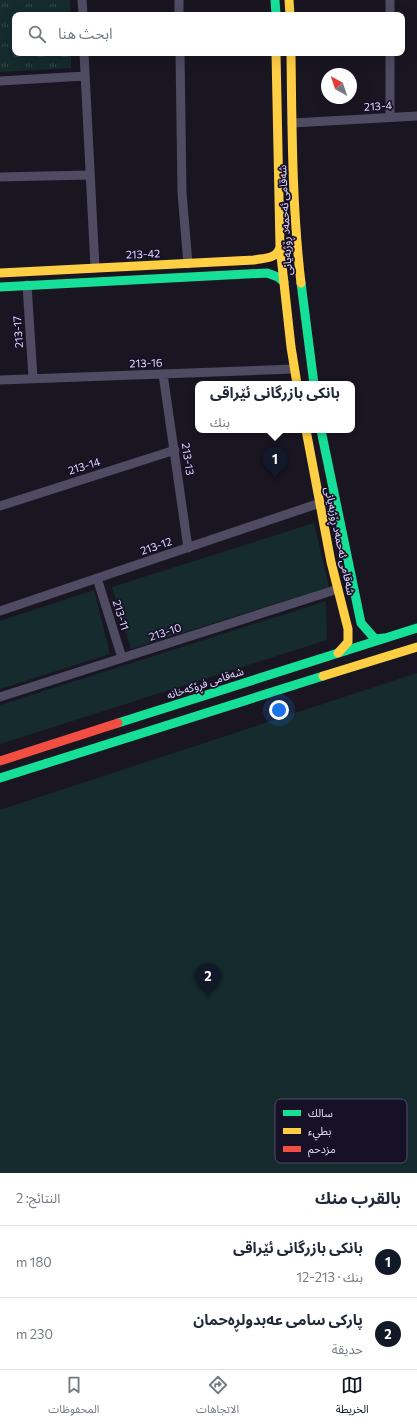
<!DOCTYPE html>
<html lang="ar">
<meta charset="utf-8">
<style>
:root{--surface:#fff;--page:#f2f2f3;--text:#1f2937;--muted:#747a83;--line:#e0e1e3;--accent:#111827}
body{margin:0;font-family:Commissioner,"Noto Sans Arabic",sans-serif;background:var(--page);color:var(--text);direction:rtl}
.compass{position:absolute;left:321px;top:68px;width:36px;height:36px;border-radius:50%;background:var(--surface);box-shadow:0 4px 16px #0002;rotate:320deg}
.you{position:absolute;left:279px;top:710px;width:14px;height:14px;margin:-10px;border:3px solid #fff;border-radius:50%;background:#1a73e8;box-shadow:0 0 0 6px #1a73e833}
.badge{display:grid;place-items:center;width:26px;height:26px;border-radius:50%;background:var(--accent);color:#fff;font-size:13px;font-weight:700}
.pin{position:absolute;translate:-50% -33px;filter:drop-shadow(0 1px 2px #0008)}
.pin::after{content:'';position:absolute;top:21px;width:14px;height:12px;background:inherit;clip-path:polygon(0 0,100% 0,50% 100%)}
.popup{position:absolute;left:195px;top:381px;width:160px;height:52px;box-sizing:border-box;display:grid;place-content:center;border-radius:8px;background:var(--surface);filter:drop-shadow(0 1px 3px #0005);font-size:13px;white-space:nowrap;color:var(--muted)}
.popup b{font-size:15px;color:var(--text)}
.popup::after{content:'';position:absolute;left:50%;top:100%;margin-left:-8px;border:8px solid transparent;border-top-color:var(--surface)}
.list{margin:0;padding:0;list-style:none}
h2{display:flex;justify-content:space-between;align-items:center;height:52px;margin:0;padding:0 16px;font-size:17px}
h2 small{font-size:13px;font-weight:400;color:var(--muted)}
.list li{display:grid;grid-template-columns:26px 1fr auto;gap:12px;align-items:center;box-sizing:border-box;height:72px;padding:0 16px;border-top:1px solid var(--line)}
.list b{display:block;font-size:15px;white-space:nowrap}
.list p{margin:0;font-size:13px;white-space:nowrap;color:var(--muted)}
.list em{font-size:13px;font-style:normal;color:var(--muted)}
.icon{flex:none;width:22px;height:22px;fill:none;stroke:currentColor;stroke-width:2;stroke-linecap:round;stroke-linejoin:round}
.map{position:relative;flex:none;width:417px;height:1173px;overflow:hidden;direction:ltr}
.search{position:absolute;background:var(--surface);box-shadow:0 4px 16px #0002;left:12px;right:12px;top:12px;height:44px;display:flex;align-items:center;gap:10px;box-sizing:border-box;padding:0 14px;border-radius:8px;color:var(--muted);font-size:15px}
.sheet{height:196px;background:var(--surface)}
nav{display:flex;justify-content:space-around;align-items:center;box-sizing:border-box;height:56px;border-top:1px solid var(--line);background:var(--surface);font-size:11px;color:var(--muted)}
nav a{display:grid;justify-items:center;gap:2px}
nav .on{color:var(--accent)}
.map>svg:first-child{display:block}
</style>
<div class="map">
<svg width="417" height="1173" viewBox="0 0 417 1173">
<defs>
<pattern id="grass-tufts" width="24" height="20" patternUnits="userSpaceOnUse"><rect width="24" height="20" fill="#152b2e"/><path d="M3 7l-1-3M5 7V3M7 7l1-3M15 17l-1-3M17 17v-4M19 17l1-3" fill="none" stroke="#37494d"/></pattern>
</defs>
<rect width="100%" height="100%" fill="#191622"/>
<path fill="url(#grass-tufts)" d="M0 0H70V15H15V53H71V68L0 72Z"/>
<path fill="#152b2e" d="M314 523 329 587 131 649 112 587Z
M94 590 110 654 0 689V621Z
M326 601 327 640 0 744V705Z
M417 673V1173H0V810Z"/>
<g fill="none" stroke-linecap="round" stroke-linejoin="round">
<path stroke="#4f4b62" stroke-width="9" d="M82 0 83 15
M179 0V15
M390 15V0
M84 53 95 268
M180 53 182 193 188 264
M0 81 85 76
M390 117V53
M292 123 417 116
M0 177 90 175
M27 285 33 378
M163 374 188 548
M0 380 294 369
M0 506 175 450
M97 578 122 658
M0 611 320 503
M0 697 338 589"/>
<path stroke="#16e098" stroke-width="9" d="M275 0 276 15
M301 283 314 384
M0 287 267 273 278 277 284 282
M321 430 361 623 375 639 384 638
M118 723 417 628
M0 778 323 676"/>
<path stroke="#ffcf43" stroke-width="9" d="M289 0 290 15
M276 53 280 247 291 347 297 384
M291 53C292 130 292 207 301 283
M0 273 254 260C264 258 277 259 280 247
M306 430 331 562 348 629V642L338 653
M323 676 417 647"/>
<path stroke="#f24e42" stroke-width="9" d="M0 761 118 723"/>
</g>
<g text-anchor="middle" stroke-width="3.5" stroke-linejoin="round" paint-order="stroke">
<g font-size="11" fill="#e0d8fd" stroke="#171127">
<text transform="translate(378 106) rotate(-3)" y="4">213-4</text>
<text transform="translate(285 220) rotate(-93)" y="4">شەقامی ئەحمەد ڕۆژبەیانی</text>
<text transform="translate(143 254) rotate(-2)" y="4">213-42</text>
<text transform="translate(18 332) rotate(-94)" y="4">213-17</text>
<text transform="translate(146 363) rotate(-2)" y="4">213-16</text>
<text transform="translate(188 459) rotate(82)" y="4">213-13</text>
<text transform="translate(84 466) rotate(-17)" y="4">213-14</text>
<text transform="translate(340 541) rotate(78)" y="4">شەقامی ئەحمەد ڕۆژبەیانی</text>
<text transform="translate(156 546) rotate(-19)" y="4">213-12</text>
<text transform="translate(121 615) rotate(73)" y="4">213-11</text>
<text transform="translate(165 632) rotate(-18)" y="4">213-10</text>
<text transform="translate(205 683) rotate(-18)" y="4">شەقامی فڕۆکەخانە</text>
</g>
</g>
<rect x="275" y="1099" width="132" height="64" rx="6" fill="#171127" stroke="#534d67" stroke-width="1"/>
<rect x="283" y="1110" width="18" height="6" fill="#16e098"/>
<rect x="283" y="1128" width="18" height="6" fill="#ffcf43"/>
<rect x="283" y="1146" width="18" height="6" fill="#f24e42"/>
<g font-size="11" fill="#e0d8fd">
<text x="308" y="1117">سالك</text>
<text x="308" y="1135">بطيء</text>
<text x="308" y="1153">مزدحم</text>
</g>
</svg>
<svg class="compass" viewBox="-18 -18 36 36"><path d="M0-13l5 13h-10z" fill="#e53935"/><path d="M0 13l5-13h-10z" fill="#747a83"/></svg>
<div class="you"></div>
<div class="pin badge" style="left:275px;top:479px">1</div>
<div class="popup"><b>بانکی بازرگانی ئێراقی</b>بنك</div>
<div class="pin badge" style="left:208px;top:996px">2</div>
<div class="search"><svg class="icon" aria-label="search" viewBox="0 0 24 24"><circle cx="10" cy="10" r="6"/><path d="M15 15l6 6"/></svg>ابحث هنا</div>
</div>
<section class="sheet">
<h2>بالقرب منك<small>النتائج: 2</small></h2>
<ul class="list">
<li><span class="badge">1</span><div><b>بانکی بازرگانی ئێراقی</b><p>بنك · 213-12</p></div><em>180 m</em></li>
<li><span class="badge">2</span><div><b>پارکی سامی عەبدولڕەحمان</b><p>حديقة</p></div><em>230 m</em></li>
</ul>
</section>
<nav>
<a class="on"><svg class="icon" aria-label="map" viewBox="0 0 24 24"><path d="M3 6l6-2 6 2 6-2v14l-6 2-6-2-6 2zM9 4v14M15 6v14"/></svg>الخريطة</a>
<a><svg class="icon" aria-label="directions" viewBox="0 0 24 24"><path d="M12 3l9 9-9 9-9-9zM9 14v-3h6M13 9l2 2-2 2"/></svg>الاتجاهات</a>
<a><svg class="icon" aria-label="saved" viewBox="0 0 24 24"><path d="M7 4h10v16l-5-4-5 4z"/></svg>المحفوظات</a>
</nav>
